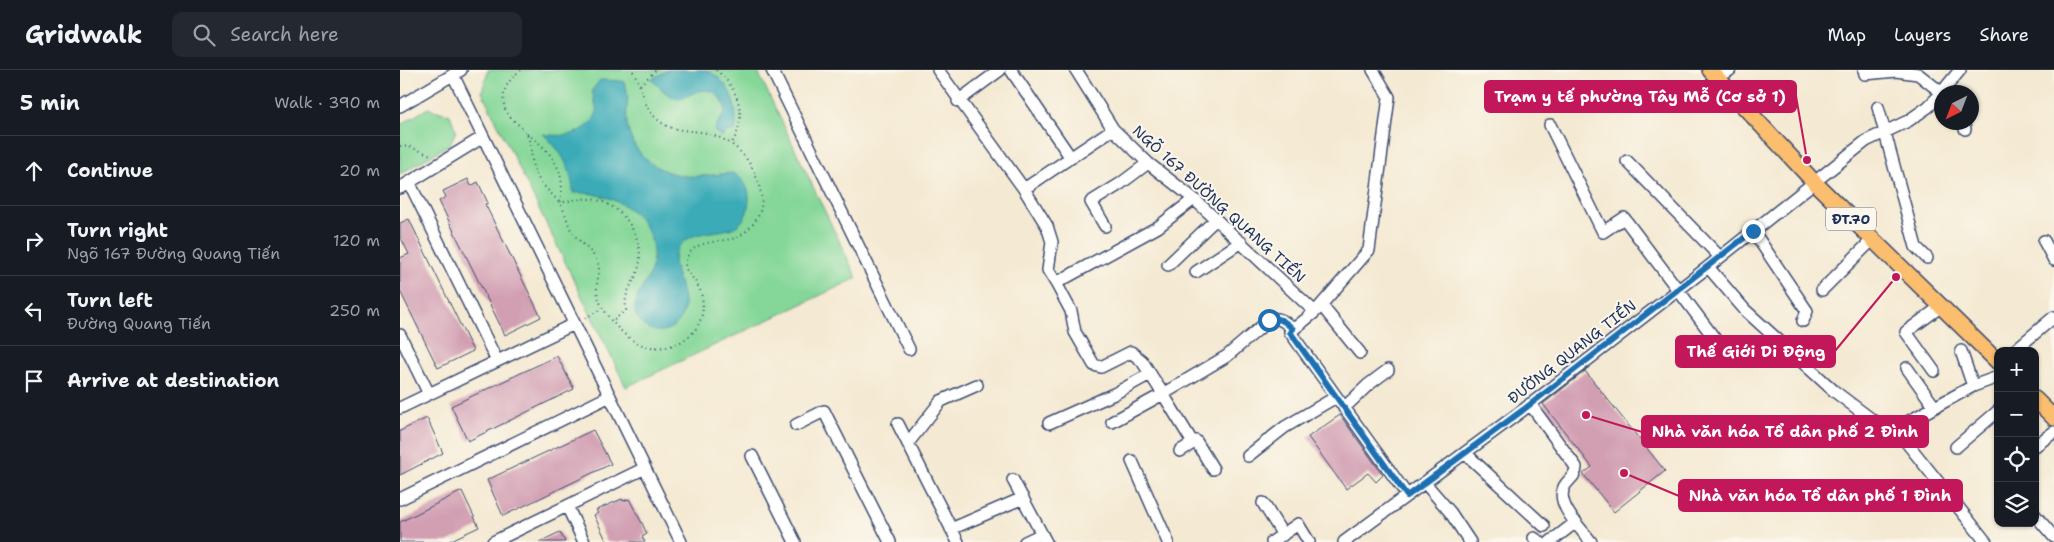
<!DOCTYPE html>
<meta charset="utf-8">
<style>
:root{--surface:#171b24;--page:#242831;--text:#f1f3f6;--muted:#9ea1a6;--line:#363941}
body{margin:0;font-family:"Shantell Sans",sans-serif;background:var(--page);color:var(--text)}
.controls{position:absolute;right:15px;bottom:15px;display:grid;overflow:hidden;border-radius:10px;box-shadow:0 1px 4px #0004}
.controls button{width:45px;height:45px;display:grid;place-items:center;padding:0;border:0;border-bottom:1px solid var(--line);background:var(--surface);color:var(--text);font:25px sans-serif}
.compass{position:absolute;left:1534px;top:15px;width:45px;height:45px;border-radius:50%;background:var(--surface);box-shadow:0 1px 4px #0004;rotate:222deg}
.stop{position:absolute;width:15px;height:15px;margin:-11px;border:4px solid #1f6fb2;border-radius:50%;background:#fff}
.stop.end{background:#1f6fb2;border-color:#fff;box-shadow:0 1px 5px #0008}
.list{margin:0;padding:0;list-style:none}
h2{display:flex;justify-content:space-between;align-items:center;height:65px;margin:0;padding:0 20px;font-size:21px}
h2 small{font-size:16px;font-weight:400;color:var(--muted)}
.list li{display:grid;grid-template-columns:32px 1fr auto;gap:15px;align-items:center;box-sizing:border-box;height:70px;padding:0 20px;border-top:1px solid var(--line)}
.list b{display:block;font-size:19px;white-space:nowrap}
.list p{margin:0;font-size:16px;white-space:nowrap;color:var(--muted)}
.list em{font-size:16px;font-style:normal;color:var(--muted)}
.icon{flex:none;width:28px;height:28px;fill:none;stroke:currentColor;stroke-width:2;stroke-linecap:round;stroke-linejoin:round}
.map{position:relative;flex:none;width:1654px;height:472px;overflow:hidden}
header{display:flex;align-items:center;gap:30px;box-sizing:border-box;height:70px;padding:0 25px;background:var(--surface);border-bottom:1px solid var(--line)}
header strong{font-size:24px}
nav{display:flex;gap:28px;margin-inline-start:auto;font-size:18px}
.search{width:350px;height:45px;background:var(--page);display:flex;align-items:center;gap:12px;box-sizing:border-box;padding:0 18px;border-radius:10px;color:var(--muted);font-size:19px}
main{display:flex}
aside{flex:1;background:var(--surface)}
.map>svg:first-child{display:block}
</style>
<header>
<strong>Gridwalk</strong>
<div class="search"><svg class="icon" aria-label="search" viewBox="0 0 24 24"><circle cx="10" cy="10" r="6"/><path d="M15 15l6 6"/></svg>Search here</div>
<nav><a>Map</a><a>Layers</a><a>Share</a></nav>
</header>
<main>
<aside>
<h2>5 min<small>Walk · 390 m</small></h2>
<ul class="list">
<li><svg class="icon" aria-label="ahead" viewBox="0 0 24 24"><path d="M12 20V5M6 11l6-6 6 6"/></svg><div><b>Continue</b></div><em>20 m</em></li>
<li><svg class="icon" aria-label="right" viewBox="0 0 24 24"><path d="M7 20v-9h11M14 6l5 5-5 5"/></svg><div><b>Turn right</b><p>Ngõ 167 Đường Quang Tiến</p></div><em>120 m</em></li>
<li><svg class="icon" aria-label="left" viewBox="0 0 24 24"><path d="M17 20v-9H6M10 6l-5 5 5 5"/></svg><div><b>Turn left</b><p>Đường Quang Tiến</p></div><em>250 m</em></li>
<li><svg class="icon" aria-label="arrive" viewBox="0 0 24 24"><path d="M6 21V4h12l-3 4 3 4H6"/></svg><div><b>Arrive at destination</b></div></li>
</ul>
</aside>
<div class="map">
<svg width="1654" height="472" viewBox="0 0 1654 472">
<rect width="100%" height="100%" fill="#fbf7ec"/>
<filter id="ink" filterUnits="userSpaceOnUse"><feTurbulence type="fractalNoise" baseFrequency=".02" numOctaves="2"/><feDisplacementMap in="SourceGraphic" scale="10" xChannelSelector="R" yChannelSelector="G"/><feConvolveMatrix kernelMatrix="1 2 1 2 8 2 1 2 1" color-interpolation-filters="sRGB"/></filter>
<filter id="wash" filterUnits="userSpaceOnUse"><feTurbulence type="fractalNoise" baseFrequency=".0096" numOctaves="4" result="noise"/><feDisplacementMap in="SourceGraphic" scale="20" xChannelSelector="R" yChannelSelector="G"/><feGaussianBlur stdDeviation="1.12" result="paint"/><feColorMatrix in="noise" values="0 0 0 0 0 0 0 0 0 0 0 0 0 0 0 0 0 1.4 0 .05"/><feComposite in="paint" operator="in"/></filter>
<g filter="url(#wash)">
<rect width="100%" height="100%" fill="#f4e9d2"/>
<path fill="#84d798" stroke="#50837b" d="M88 0H357L457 208 226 317 82 22Z
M28 38 50 45 56 61 50 74 0 104V55Z"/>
<path fill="#3babb7" stroke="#2b6d8a" d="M268 0C279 0 294 0 304 0 331 8 339 38 335 62L327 61 322 67 314 61C320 43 336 43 314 22 283 13 289 49 251 9Z
M200 10 223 11C232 25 225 37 227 52 230 87 265 109 299 106 311 106 322 103 333 103 343 109 350 118 349 130 346 178 300 148 278 178 263 200 299 229 277 253 272 259 264 262 256 261 246 260 234 248 235 238 235 223 247 214 251 200 264 151 215 120 173 123 172 97 161 81 143 64 164 68 189 64 197 42L192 20Z"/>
<g id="blocks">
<path fill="#d19eb2" d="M68 109 71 116 78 112 88 133 85 134 141 247 105 265 39 131 46 127 43 121Z
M9 149 73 281 38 298 0 221V188L9 184 0 166V153Z
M157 286 174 319 68 371 51 336Z
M1185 301 1265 401 1214 442 1183 404 1192 397 1143 334Z
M940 345 983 405 976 412 968 403 946 419 908 367Z
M27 348 43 383 0 405V361Z
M193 360 211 394 103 446 87 410Z
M62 421 79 457 47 472H0V452Z
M222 429 223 431 229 429 242 453 247 464 242 467 245 472H207L194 445 198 443 196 440Z
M160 462 165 472H139Z"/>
</g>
</g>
<g filter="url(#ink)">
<use href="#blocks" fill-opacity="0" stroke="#3c4b6f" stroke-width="1"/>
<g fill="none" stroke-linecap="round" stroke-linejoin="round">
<defs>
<path id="minor" d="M372 0 509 279
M538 0 624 119 647 156 652 172 648 200 656 213 758 157 794 129
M611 0 671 88
M676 0 713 59 748 93 794 129 915 242 890 262 1007 425
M53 5 281 472
M1318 8 1330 0
M1542 22 1560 0
M558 31 600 0
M0 36 61 0
M1478 37 1516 177 1527 188
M1563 52 1565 59
M1150 55 1203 162 1224 148 1327 285
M1227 91 1320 187
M9 112 97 291
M0 118 83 67
M624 119 713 59
M705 156 691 132 720 114 748 93
M1353 161 1407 241 1403 251
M1644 171 1654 190
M768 195 816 149
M1308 197 1345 240 1434 321 1475 352 1487 356 1504 354
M796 202 841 172
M656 213 671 241 675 262 694 295 701 297 731 282 742 291 763 324 827 286 869 250C879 246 885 252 893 259
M1422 220 1472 170
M922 236 960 283
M915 242 969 180 989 27 973 0
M0 265 29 324
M1561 281 1573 316
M1614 281 1654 247
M1507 298 1534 336
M1534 301 1506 262 1540 237
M1130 334 1176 397C1176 407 1168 409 1164 417 1155 435 1182 459 1191 472
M0 338 174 254
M944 338 968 315 988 300
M712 352 763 324 793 373 780 381
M649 353 714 324 750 304
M498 354 558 472
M396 355 424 341 490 472
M508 373 541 331 577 315
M793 373 796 371 813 399
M1635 376 1654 362
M1556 377 1598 341
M1065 383 1144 456
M352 386 395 472
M848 386 885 357 936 327
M732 391 768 472
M613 410 646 472
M1025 413 1050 442 1070 472
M0 429 210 326
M863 433 883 465
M167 436 184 472
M1635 445 1654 467
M551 459 623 428
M1134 468 1140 472
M93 472 245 398
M625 472 642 464
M872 472 898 454 909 472
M944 472 1123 340 1308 197 1466 71 1508 51 1528 37 1542 23 1518 4 1496 1 1465 4 1464 0
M1150 472 1176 452
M1586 472 1507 373 1504 354 1573 316 1598 307"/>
<path id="major" d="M1310 0 1415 113 1598 292
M1635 329 1654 348"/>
</defs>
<use href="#minor" stroke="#3c4b6f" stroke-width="14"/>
<use href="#major" stroke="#3c4b6f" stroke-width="18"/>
<path stroke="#3c4b6f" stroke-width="2" stroke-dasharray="1 4" stroke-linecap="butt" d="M121 0C110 8 101 20 104 35 106 48 121 54 127 65 134 78 129 96 138 108 144 118 154 125 160 134 166 142 167 153 172 162 179 172 191 179 197 191 202 201 196 209 197 220 198 237 215 257 228 267 259 292 310 270 302 227 300 215 292 208 285 198 286 171 311 173 331 169 342 167 352 157 357 148 364 136 362 125 358 112 349 84 329 67 301 62 285 60 271 61 258 50 241 36 244 17 232 0
M316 0C339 19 348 46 332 73
M240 15 256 0
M127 64C151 80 169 104 159 133
M0 76 10 77 31 85
M159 133C169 131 179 128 190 129 221 131 245 167 239 196 235 215 223 219 226 240L213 251
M185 248 203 238"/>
<use href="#minor" stroke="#fff" stroke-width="11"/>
<use href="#major" stroke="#fbbd6e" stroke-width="15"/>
</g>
</g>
<g fill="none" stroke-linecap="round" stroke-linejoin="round" filter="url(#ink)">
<path stroke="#1f6fb2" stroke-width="6" d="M869 250C879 246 885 252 893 259L890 262 1007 426 1123 340 1353 161"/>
</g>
<g text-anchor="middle" stroke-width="4" stroke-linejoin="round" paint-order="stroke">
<rect fill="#fbf7ec" stroke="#5e6b89" stroke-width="1" x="1426" y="137.5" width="50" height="23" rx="4"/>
<g font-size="14" font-weight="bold" fill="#1b2f5e">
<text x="1451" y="154">ĐT.70</text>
</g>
<g font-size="15" fill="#1b2f5e" stroke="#fbf7ec">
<text transform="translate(819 134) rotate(42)" y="5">NGÕ 167 ĐƯỜNG QUANG TIẾN</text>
<text transform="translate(1172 282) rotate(-38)" y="5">ĐƯỜNG QUANG TIẾN</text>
</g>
</g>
<path fill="none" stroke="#c2185b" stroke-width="2" d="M1407 90L1396 26M1496 207L1435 281M1186 345L1242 362M1224 403L1279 426"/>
<g fill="#c2185b" stroke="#fbf7ec" stroke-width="2">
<circle cx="1407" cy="90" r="5"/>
<circle cx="1496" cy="207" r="5"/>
<circle cx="1186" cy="345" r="5"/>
<circle cx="1224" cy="403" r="5"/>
</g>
<g fill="#c2185b" stroke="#c2185b" stroke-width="2">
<rect x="1085" y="11" width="311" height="31" rx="5"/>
<rect x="1276" y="266" width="159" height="31" rx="5"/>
<rect x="1242" y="346" width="286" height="31" rx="5"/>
<rect x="1279" y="410" width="283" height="31" rx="5"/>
</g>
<g font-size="16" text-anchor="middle" font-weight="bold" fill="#fff">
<text x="1240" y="32">Trạm y tế phường Tây Mỗ (Cơ sở 1)</text>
<text x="1356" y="287">Thế Giới Di Động</text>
<text x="1385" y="367">Nhà văn hóa Tổ dân phố 2 Đình</text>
<text x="1420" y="431">Nhà văn hóa Tổ dân phố 1 Đình</text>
</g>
</svg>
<div class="controls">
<button>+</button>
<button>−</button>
<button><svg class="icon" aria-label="locate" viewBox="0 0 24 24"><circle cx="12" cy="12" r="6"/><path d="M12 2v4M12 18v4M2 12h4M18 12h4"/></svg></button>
<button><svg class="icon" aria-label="layers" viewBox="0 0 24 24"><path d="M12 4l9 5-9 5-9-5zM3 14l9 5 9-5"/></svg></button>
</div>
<svg class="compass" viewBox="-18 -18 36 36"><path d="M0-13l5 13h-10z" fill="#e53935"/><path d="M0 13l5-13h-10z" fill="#9ea1a6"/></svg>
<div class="stop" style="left:869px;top:250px"></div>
<div class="stop end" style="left:1353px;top:161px"></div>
</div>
</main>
